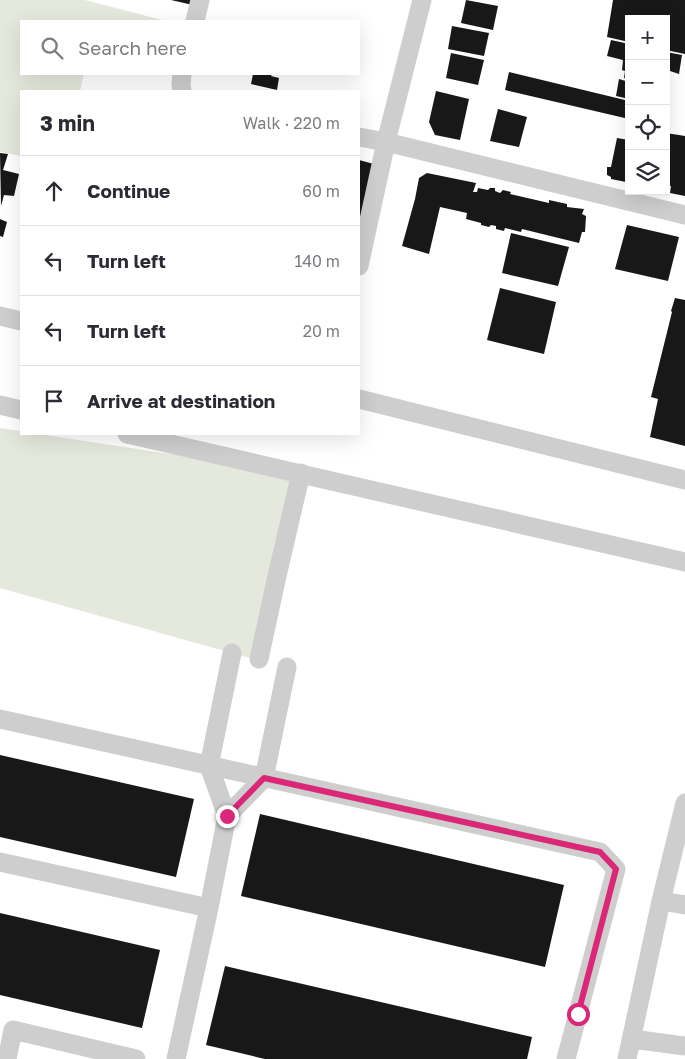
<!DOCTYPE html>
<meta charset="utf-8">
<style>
:root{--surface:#fff;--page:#f2f2f3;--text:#2b2b33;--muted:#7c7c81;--line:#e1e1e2}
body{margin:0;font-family:"Golos Text",sans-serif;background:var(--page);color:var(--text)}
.controls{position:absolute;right:15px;top:15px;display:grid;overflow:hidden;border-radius:0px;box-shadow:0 5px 20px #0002}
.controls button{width:45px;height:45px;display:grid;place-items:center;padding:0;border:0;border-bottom:1px solid var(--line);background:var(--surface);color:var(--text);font:25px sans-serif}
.stop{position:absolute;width:15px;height:15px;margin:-11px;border:4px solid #db2777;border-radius:50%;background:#fff}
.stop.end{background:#db2777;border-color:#fff;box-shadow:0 1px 5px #0008}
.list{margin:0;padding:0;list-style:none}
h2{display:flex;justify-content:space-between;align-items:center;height:65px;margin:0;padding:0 20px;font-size:21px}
h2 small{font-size:16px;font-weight:400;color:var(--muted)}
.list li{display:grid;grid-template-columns:32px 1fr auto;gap:15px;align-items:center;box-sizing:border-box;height:70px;padding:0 20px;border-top:1px solid var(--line)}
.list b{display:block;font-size:19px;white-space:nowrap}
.list em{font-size:16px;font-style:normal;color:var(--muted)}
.icon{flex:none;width:28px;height:28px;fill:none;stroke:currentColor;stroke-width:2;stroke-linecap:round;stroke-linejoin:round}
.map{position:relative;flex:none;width:685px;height:1059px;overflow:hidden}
.search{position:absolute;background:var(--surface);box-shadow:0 5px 20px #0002;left:20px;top:20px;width:340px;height:55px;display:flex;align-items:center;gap:12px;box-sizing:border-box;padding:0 18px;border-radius:0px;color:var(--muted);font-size:19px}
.panel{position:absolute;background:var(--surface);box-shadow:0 5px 20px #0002;left:20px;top:90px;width:340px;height:345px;border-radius:0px}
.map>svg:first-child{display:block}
</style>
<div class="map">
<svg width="685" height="1059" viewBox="0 0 685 1059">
<rect width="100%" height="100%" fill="#fff"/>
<path fill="#e5e9dd" d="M0 0H85L166 21H21V74H84L80 91H21V156L0 152Z
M0 428 21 431V434H39L295 473 253 659 0 588Z"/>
<path fill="#181818" d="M171 0H198L197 6Z
M466 0 498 6 493 30 461 23Z
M613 0H685V54L666 50V19H629V42L607 37Z
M452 26 489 33 484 56 448 49Z
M611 40 629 44V79L624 78 625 71 622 70 623 60 607 56Z
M666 52 682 55 679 74 670 71 667 83Z
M451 53 484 60 478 85 446 78Z
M509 72 629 101V119L505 90Z
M253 74H272L271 76 279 78 277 90 251 84Z
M619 79 629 82V99L616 96Z
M436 91 469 99 460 140 435 135 429 122Z
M498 109 527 117 519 147 490 141Z
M666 133 685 136V196L670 193 671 186H666Z
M617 138 629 140V180H626V182L611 179V177L607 175V167H611Z
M0 153 8 154 3 170 19 174 14 196 4 195 1 206Z
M359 160 374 164 359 224Z
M427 173 476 183 473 192H477L478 188 488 190 490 188H495V191L500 193 503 190 511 192 510 194 549 203V200L567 204V207L584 209 582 214 586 216 585 232H582L579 243 522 229 521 232 505 228 504 231 496 229V226L491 225 489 227 481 225V223L466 219 467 213 440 207 429 254 402 246 415 199 419 178Z
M0 219 7 222 3 237 0 236Z
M627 225 679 237 668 281 615 269Z
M511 233 569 247 558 286 502 273Z
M500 288 556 302 544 354 487 340Z
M675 298 685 300V446L650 437 658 399 651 397 672 312 671 311Z
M0 755 194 799 176 877 0 837Z
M260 814 564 885 545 967 241 896Z
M0 913 160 950 142 1028 0 995Z
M225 966 532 1037 527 1059H265L206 1045Z"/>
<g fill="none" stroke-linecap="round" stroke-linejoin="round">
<path stroke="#cecece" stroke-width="19" d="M195 21 200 0
M182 74 181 84 182 91
M359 137 386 142 685 215
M359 266 386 142 422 0
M0 316 21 321
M359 399 685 480
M0 405 21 410
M127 434 685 562
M259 659 277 576 301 473
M0 719 600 852 616 869 566 1059
M227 816 264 778 287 667
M0 862 209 908
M661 901 685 905
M632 1039 685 1046
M7 1059 13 1030 136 1059
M176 1059 209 908 227 816 209 766 232 653
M627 1059 661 901 685 803"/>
</g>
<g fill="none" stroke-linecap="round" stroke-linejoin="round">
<path stroke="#db2777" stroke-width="6" d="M227 816 264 778 600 852 616 869 578 1014"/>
</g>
</svg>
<div class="controls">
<button>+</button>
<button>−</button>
<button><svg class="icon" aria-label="locate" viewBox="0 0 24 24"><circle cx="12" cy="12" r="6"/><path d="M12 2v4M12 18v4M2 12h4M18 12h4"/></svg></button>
<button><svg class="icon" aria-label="layers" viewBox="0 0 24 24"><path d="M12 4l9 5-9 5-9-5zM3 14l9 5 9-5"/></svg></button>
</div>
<div class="stop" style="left:578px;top:1014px"></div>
<div class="stop end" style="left:227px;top:816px"></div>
<div class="search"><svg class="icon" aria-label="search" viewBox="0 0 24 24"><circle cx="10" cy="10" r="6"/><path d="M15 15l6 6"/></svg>Search here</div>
<section class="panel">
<h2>3 min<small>Walk · 220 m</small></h2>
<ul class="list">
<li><svg class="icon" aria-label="ahead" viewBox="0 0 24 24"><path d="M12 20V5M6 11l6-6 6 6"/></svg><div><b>Continue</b></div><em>60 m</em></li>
<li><svg class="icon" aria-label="left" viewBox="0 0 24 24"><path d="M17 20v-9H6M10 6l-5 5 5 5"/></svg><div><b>Turn left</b></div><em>140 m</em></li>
<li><svg class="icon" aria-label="left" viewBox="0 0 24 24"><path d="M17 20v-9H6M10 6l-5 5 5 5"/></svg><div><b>Turn left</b></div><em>20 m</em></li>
<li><svg class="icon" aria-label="arrive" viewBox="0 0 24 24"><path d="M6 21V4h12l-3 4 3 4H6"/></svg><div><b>Arrive at destination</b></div></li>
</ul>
</section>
</div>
